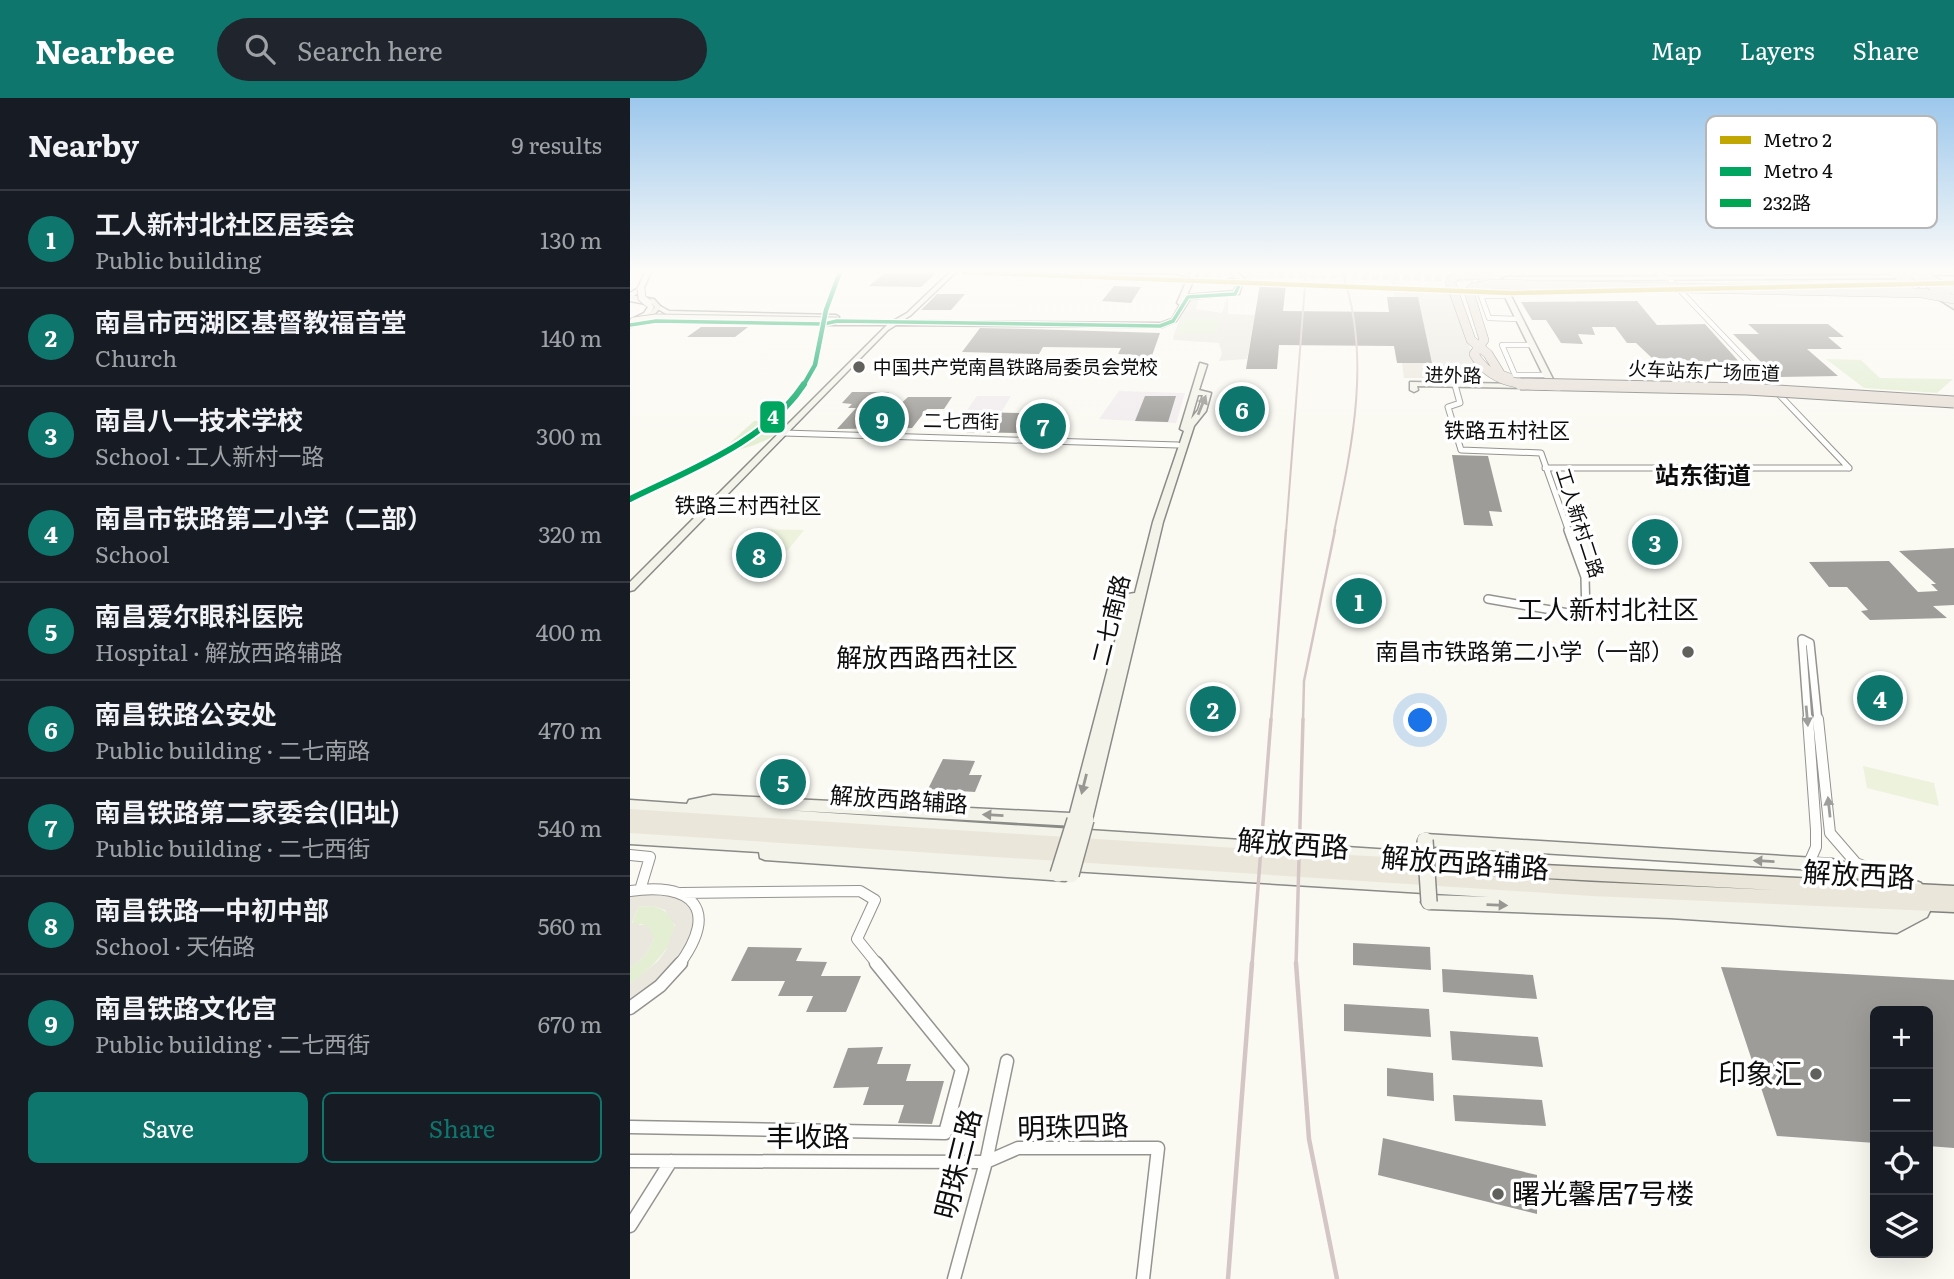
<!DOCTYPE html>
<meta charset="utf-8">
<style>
:root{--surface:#171b24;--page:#20242c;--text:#f1f3f6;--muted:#9ea1a6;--line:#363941;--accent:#0f766e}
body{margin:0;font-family:Literata,"Noto Sans SC",serif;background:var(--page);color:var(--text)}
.controls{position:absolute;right:21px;bottom:21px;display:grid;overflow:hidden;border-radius:10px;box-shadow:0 7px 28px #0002}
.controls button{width:63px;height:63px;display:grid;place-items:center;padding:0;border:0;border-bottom:2px solid var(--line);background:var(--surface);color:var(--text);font:35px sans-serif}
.you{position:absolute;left:791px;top:623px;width:24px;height:24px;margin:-18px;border:5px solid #fff;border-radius:50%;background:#1a73e8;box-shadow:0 0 0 10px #1a73e833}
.badge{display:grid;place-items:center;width:46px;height:46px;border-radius:50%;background:var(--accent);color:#fff;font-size:23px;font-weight:700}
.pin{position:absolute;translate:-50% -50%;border:4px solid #fff;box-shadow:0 2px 7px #0006}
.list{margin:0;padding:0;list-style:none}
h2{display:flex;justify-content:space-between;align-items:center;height:91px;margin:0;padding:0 28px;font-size:30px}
h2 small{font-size:23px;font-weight:400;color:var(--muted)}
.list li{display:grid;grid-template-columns:46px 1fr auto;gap:21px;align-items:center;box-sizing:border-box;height:98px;padding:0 28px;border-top:2px solid var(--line)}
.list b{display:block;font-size:26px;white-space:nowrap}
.list p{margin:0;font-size:23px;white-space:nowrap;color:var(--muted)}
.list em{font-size:23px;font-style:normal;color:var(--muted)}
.actions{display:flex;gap:14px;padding:21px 28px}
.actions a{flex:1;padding:16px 0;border:2px solid var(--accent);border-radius:10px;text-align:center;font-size:24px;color:var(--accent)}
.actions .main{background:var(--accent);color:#fff}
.icon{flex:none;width:38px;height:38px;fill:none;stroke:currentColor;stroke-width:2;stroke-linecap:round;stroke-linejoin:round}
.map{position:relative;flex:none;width:1324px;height:1181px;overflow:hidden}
header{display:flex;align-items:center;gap:42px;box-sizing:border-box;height:98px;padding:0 35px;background:var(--accent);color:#fff}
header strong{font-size:33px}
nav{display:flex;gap:38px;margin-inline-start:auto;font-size:24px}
.search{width:490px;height:63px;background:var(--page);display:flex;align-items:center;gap:18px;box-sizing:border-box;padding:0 24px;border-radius:38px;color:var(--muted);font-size:26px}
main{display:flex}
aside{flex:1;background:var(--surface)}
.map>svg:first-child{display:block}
</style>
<header>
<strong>Nearbee</strong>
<div class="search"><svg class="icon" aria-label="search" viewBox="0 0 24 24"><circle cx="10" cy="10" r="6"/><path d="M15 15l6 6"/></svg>Search here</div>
<nav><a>Map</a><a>Layers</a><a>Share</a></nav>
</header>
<main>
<aside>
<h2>Nearby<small>9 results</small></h2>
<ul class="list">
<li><span class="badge">1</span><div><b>工人新村北社区居委会</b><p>Public building</p></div><em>130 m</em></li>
<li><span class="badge">2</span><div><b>南昌市西湖区基督教福音堂</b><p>Church</p></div><em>140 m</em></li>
<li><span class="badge">3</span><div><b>南昌八一技术学校</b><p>School · 工人新村一路</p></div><em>300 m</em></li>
<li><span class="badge">4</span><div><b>南昌市铁路第二小学（二部）</b><p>School</p></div><em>320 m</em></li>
<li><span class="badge">5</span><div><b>南昌爱尔眼科医院</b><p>Hospital · 解放西路辅路</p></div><em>400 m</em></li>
<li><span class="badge">6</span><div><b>南昌铁路公安处</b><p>Public building · 二七南路</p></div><em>470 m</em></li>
<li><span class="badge">7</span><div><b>南昌铁路第二家委会(旧址)</b><p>Public building · 二七西街</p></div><em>540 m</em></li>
<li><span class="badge">8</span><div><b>南昌铁路一中初中部</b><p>School · 天佑路</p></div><em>560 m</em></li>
<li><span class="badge">9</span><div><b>南昌铁路文化宫</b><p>Public building · 二七西街</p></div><em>670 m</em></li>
</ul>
<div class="actions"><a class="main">Save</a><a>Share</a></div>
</aside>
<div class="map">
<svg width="1324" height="1181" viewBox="0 0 1324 1181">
<rect width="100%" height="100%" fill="#faf9f2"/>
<path fill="#f1ecee" d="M489 293 555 295 546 325 469 321Z
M347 298H381L372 313 337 312Z"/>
<path fill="#e3eed3" d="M1179 183 1243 190 1084 191 1097 184Z
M554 221H589L586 237 547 236Z
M1196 261 1231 262 1250 280 1323 281 1307 295 1234 290Z
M124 323H160C143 345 114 351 88 356Z
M23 808C73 823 23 870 0 886V870L15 858 24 841 12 826H2L8 809Z"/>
<path fill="#edf2dd" d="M118 431 174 432 157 453 99 452Z
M1233 668 1304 685 1309 708 1237 690Z"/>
<path fill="#eae7de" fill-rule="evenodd" d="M760 174H768L771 187H777L779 191 824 192 823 200 850 280H774L772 265 802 264 788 200 764 199Z
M598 197V216L625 217 617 261 589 263 592 255 589 245 544 242 543 239 557 203 568 202 566 211 592 215ZM554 221H589L586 236H547Z
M41 791 67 811 61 852 0 910V886L28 863 36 852 45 827 35 812 23 808 8 809 2 825 18 828 24 841 15 858 0 870V794Z"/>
<path fill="#9d9c98" d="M256 174 306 175 291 189 239 188Z
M630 186H656L653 213 759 214 757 199H788L802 265H767L764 248 649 247 647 271H616Z
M484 188 511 189 501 205 472 203Z
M307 196H335L321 212H291Z
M1007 203 1027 227 1075 226 1112 267H1061L1055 261 1022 260 1006 245H997L985 229H962L965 237 948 236 953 246 931 245 916 222H902L891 204Z
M1118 226H1198L1214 239H1198L1212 251H1177L1208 278 1146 279 1103 236H1129Z
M71 229H118L105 239H57Z
M350 230 399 231 530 235 518 269H502L507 257 488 256 491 250 413 249 409 256 332 254Z
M222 294H259L244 312H264L278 299H322L314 311H297L282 330 207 331 226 310H218L222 306 212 305Z
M515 298H546L538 324 505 323Z
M344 314 390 315 405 316 395 335 331 334Z
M822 357 858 358 872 414 859 413 863 428 834 427Z
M1324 450V507L1303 508 1317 520 1240 522 1231 513 1238 512 1217 489H1199L1179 464 1259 463 1288 494 1308 493 1301 486H1306L1269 453Z
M313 661 345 663 339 677H352L345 694 298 691Z
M723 845 800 849 801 872 723 867Z
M118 849 172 850 166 863 197 864 191 878H231L216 914H176L183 898H148L155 883H101Z
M1091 869 1324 882V1050L1298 1048V913H1245V1045L1147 1038Z
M812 871 903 877 907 901 813 894Z
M714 906 799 911 801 939 714 933Z
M820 933 908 939 913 969 822 962Z
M253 949 247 966H281L276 983H314L302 1026 268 1025 274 1007H233L239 989 203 990 218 950Z
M757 970 803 975 804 1003 757 998Z
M823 997 912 1002 916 1028 825 1023Z
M753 1040 907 1077V1116L748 1077Z"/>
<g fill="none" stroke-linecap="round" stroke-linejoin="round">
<path stroke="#d6d6d0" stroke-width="7" stroke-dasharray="7 3.5" stroke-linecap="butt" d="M553 175 876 181"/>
<defs>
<path id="street-far4" d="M1027 174 1036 180
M1041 183 1141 288
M877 198H851L859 220 888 221
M900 247H872L885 277H915"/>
<path id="street-far3" d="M1139 286 1219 370
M825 287 830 305 818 309 831 352 911 355 939 434
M154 335 548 347
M915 370H1219"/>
<path id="street-far2" d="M858 501 956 518 955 479 938 432
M1178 623 1172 541 1180 545 1188 623"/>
<path id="street-far1" d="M1178 621 1186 732V749L1179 765
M1188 621 1200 735 1226 765 1253 776
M0 757 20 759 10 792
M0 793C63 784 90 811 49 867
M51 795 230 793 245 802 227 841 248 867"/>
<path id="street" d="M0 910 30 888 51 865
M0 1029 315 1035 332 971 246 865
M0 1063 356 1064 388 1050H528L513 1181
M0 1128 41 1063
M324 1181 356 1064 377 963"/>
<path id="secondary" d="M15 174H21L13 192 2 199 20 204 24 209 19 217 0 227V222L14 215 18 209 16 206 0 203V195L8 190Z
M320 174H326L281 217 272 223 531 225 542 221 550 207 547 205 556 184 546 181 349 176 346 174 547 177 558 181 561 174H567L557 197 604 193 608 181 600 174H606L614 180 609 196 560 201 546 223 532 229 266 227 258 232 4 492 0 493V484L257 227H196L194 226V224L263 223 277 215Z
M1278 177 1280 180 876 183 873 181 876 179Z
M863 183H867L877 190 927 289 926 291 919 289 871 191 863 185Z
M26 208H30L39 213 206 217 209 219 206 221 38 217 26 210Z
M570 265 577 267 569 292 581 295 576 313 564 328 533 424 461 726 445 728 154 712 884 760 889 761 891 766 889 771 884 772 0 714V702L57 706 59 702 83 697 440 715 497 498 498 496 505 495 523 424 554 333 550 331ZM568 297H573L568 312 561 321Z
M780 284 896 286 900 288 896 290 787 288 788 292 784 294 780 292Z
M0 734 1260 810 1294 802 1300 804 1302 809 1297 819 1267 835 1040 820 799 811 794 809 791 804 794 799 799 797 859 799 441 773 443 776 440 781 435 783 135 762 130 760 129 754 0 746Z
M795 736 1202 761 1286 783 1291 785 1294 790 1291 795 1286 797 1202 773 795 748 790 746 788 742 790 738Z"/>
<path id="primary" d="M1280 174H1324V177H1282Z
M1270 175H1274L1324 206V211L1270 177Z
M0 197 24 201 31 209 22 219 0 229V225L18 217 25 209 20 204 0 201Z
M0 711 699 756 1324 788V814L961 798 0 735V723L163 733 0 723ZM779 773 1145 792 961 784Z"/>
</defs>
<use href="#street-far4" stroke="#949390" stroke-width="6"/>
<use href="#street-far3" stroke="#949390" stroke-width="7"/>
<use href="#street-far2" stroke="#949390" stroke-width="10"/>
<use href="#street-far1" stroke="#949390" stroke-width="12"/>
<use href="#street" stroke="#949390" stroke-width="15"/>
<use href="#secondary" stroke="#8a8a87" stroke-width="3"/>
<use href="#primary" stroke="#81817d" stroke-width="3"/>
<use href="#street-far4" stroke="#fefefd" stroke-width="4.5"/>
<use href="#street-far3" stroke="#fefefd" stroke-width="5"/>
<use href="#street-far2" stroke="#fefefd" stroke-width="7"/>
<use href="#street-far1" stroke="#fefefd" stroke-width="10"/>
<use href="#street" stroke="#fefefd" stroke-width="12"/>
<use href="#secondary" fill="#f4f3ea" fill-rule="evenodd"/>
<use href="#primary" fill="#eae6da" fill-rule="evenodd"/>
<path stroke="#d5c6c6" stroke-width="2" d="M656 434 676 174
M704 434C722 349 742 258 712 174"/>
<path stroke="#d5c6c6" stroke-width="2.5" d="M641 623 656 432
M673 623 674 583 705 432"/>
<path stroke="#d5c6c6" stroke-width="3.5" d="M622 867 641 621
M666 867 673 621"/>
<path stroke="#d5c6c6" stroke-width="4.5" d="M666 865 679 1041 707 1181
M598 1181 622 865"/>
<defs>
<path id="secondary-bridge-far1" d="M11 191 12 200 18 205
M4 223 26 220 207 223"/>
<path id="secondary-bridge" d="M795 742 799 804
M428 776 445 722
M441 777 456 722"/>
<path id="primary-bridge" d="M1289 174 1324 193"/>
<path id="highway-bridge-far1" d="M1264 174 1280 185 1279 189 1264 193
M1280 174 1316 196
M861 176 828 177 820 183 841 242 858 256 871 277 879 280
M929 288C896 287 862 288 844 256L854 242 839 194 842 190 863 186 1292 195 1324 201"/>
<path id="highway-bridge" d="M890 286 1117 291 1324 304"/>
</defs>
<use href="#secondary-bridge-far1" stroke="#8a8a87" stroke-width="9" stroke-linecap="butt"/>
<use href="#secondary-bridge" stroke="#8a8a87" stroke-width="18" stroke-linecap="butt"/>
<use href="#primary-bridge" stroke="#81817d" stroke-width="9" stroke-linecap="butt"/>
<use href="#highway-bridge-far1" stroke="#81817d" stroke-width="10" stroke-linecap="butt"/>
<use href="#highway-bridge" stroke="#81817d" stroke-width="13" stroke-linecap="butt"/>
<use href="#secondary-bridge-far1" stroke="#f4f3ea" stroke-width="7"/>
<use href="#secondary-bridge" stroke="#f4f3ea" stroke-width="15"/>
<use href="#primary-bridge" stroke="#eae6da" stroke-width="7"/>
<use href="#highway-bridge-far1" stroke="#e7dfd7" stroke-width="9"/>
<use href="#highway-bridge" stroke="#e7dfd7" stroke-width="11"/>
<defs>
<path id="bus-1" d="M0 227 26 223 194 226 207 223 530 228 543 223 558 199 605 196 611 183 599 181 595 186"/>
</defs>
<use href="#bus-1" stroke="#fff" stroke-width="6"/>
<use href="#bus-1" stroke="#00a651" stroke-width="3.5"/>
<defs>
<path id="metro-1" d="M333 174 881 195 1324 185"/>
<path id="metro-2-far1" d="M173 288 185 267 196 212 210 174"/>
<path id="metro-2" d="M0 401C59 372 137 343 174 286"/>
</defs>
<use href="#metro-1" stroke="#fff" stroke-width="7"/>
<use href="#metro-2-far1" stroke="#fff" stroke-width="7"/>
<use href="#metro-2" stroke="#fff" stroke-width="10"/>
<use href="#metro-1" stroke="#c2a704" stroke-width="4.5"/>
<use href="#metro-2-far1" stroke="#00a560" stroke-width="4.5"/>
<use href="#metro-2" stroke="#00a560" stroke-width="6"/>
</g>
<defs><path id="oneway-solid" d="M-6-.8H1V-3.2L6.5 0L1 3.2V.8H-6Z" transform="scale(1.75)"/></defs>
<g fill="#989792">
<use href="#oneway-solid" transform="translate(572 307) rotate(-68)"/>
<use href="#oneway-solid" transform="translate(454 686) rotate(104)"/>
<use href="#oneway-solid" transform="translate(363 717) rotate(-177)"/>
<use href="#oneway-solid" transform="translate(1134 763) rotate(-177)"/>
<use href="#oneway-solid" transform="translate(867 807) rotate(2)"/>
</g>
<g fill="#9e9e9d">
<use href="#oneway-solid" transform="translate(1177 618) rotate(85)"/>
<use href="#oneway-solid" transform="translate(1199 709) rotate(-96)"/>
</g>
<linearGradient id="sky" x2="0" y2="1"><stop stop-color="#9cc7ec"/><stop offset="0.51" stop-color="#fdfcf9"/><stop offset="1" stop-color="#fdfcf9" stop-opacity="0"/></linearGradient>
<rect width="1324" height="339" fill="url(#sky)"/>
<g fill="#60605d" stroke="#fff" stroke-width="2.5">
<circle cx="229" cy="269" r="7"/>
<circle cx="1058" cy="554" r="7"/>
<circle cx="1186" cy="976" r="7"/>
<circle cx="868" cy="1096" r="7"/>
</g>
<g text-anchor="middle" stroke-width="7" stroke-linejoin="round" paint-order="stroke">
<g font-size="19" fill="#0d0d0d" stroke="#fff" text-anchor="start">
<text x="243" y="276">中国共产党南昌铁路局委员会党校</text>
</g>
<g font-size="19" fill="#0d0d0d" stroke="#fff">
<text transform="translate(1074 273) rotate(2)" y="7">火车站东广场匝道</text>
<text transform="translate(823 277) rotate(1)" y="7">进外路</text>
<text transform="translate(331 323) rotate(1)" y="7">二七西街</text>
<text transform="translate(950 425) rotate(72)" y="7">工人新村二路</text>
</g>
<g font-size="21" fill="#0d0d0d" stroke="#fff">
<text x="877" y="340">铁路五村社区</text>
<text x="118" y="415">铁路三村西社区</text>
</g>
<g font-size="23" fill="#0d0d0d" stroke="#fff">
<text transform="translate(481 522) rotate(-76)" y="8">二七南路</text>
<text transform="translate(269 702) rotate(4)" y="8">解放西路辅路</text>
</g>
<g font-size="23" fill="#0d0d0d" stroke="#fff" text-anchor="end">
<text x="1044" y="562">南昌市铁路第二小学（一部）</text>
</g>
<g font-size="24" font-weight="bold" fill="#0d0d0d" stroke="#fff">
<text x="1073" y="386">站东街道</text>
</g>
<g font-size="26" fill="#0d0d0d" stroke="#fff">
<text x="978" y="521">工人新村北社区</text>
<text x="297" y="569">解放西路西社区</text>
</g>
<g font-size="28" fill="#0d0d0d" stroke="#fff">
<text transform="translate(663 746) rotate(4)" y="10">解放西路</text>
<text transform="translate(835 765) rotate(4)" y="10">解放西路辅路</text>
<text transform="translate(1229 777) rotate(3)" y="10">解放西路</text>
<text transform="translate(443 1029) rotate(-2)" y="10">明珠四路</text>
<text x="178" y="1049">丰收路</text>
<text transform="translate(328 1066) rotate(-76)" y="10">明珠三路</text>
</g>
<g font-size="28" fill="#0d0d0d" stroke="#fff" text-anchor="end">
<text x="1172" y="986">印象汇</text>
<text x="882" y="1106" text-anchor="start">曙光馨居7号楼</text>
</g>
</g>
<rect x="1076" y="18" width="231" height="112" rx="10" fill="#fff" stroke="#b6b6b6" stroke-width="2"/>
<rect x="1090" y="38" width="31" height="8" fill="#c2a704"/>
<rect x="1090" y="69" width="31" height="9" fill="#00a560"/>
<rect x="1090" y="101" width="31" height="8" fill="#00a651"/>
<g font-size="19" fill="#0d0d0d">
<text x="1133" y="49">Metro 2</text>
<text x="1133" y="80">Metro 4</text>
<text x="1133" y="112">232路</text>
</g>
<rect stroke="#fff" stroke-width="2.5" x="129" y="302" width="27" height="34" rx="7" fill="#00a560"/>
<g font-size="19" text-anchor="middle" font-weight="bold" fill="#fff">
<text x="143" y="326">4</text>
</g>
</svg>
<div class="controls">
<button>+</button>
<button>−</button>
<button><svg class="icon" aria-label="locate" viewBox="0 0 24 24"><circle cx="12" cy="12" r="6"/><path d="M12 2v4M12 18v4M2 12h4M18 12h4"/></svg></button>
<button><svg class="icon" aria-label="layers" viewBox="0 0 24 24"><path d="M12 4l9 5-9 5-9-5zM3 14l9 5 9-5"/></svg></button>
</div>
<div class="you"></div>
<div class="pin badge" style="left:729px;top:503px">1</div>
<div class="pin badge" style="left:583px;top:611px">2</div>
<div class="pin badge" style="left:1025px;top:444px">3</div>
<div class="pin badge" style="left:1250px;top:600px">4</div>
<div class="pin badge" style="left:153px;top:684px">5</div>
<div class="pin badge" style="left:612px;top:311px">6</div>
<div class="pin badge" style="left:413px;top:328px">7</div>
<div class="pin badge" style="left:129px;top:457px">8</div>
<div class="pin badge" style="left:252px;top:321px">9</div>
</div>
</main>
